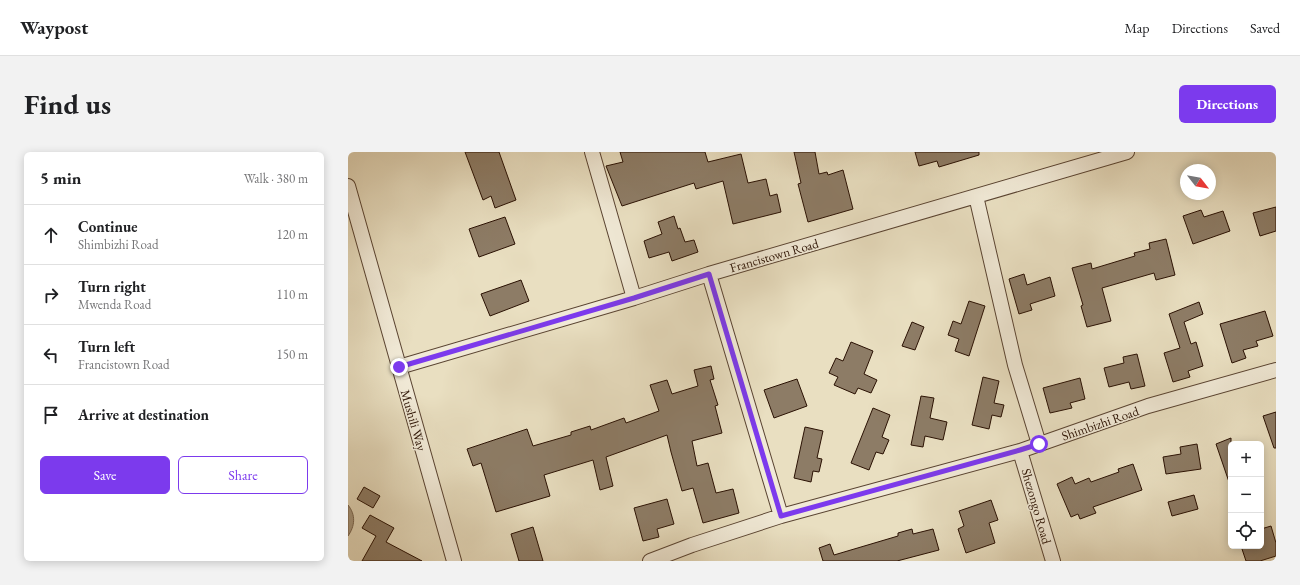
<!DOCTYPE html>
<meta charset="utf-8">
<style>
:root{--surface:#fff;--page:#f2f2f2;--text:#202124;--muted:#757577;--line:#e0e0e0;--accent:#7c3aed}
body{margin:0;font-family:"EB Garamond",serif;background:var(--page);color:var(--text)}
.controls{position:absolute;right:12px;bottom:12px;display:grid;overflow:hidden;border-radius:6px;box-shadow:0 2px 10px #0003}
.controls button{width:36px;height:36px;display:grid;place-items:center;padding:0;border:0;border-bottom:1px solid var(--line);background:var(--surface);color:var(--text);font:20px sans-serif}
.compass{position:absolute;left:832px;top:12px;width:36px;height:36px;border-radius:50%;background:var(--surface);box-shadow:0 2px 10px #0003;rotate:121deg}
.stop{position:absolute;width:12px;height:12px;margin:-9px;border:3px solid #7c3aed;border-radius:50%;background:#fff}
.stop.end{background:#7c3aed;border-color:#fff;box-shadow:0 1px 4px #0008}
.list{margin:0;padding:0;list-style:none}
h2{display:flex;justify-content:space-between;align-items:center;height:52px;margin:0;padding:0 16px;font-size:17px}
h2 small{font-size:13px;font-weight:400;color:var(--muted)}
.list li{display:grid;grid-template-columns:26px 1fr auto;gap:12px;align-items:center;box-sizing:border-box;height:60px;padding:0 16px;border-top:1px solid var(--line)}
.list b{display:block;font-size:15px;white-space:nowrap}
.list p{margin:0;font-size:13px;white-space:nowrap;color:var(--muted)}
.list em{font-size:13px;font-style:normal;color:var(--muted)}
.actions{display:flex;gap:8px;padding:12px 16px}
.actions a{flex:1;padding:9px 0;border:1px solid var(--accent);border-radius:6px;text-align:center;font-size:14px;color:var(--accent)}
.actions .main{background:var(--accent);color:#fff}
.icon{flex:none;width:22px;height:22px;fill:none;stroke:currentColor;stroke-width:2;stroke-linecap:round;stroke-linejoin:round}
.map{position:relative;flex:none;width:928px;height:409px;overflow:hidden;border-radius:6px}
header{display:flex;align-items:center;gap:24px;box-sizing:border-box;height:56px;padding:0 20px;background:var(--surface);border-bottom:1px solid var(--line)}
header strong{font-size:19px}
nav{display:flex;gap:22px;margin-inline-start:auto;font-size:14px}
.intro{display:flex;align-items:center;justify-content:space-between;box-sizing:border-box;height:96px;padding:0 24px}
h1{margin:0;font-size:28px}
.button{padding:10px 18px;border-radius:6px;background:var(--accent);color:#fff;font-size:14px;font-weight:700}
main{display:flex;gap:24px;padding:0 24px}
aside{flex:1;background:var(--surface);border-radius:6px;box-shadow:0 2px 10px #0003}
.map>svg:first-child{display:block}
</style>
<header>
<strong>Waypost</strong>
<nav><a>Map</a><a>Directions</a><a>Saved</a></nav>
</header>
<div class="intro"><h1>Find us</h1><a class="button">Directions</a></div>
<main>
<aside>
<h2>5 min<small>Walk · 380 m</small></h2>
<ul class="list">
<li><svg class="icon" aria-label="ahead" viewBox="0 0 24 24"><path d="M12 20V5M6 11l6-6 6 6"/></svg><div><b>Continue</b><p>Shimbizhi Road</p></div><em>120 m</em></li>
<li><svg class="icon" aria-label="right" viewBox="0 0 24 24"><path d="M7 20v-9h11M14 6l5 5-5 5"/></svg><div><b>Turn right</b><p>Mwenda Road</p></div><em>110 m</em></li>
<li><svg class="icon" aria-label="left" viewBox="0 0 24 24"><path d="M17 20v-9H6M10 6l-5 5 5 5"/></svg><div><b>Turn left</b><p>Francistown Road</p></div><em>150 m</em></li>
<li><svg class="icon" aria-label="arrive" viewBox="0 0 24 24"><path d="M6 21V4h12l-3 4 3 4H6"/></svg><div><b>Arrive at destination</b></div></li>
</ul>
<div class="actions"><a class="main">Save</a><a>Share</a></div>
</aside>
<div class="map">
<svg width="928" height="409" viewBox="0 0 928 409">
<rect width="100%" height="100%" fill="#e9dfc1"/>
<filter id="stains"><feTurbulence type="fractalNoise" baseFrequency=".005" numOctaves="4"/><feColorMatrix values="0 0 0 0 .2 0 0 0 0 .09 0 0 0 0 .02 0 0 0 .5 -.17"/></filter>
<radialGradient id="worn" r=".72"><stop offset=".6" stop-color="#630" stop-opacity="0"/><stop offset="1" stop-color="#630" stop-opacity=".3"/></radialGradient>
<path fill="#a89980" stroke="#76634e" d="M0 353C8 363 7 374 0 384Z"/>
<path fill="#8d7c66" stroke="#2a1103" d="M117 0H151L168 48 147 56 143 44 135 48Z
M272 0H357L360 10 393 2 400 31 418 27 422 44 429 42 433 60 385 72 375 29 348 37 346 31 274 54 258 14 275 10Z
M446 0H467L471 22 479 20 480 23 495 18 505 57 460 70 450 32 453 31Z
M567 0H631V3L591 15 589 9 571 14Z
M928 55V79L912 84 905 61Z
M853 58 856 65 875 59 882 79 845 92 835 64Z
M326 64 330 77 332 76 337 90 346 88 350 100 324 109 321 100 301 106 296 89 314 82 310 70Z
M157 65 167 92 131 105 121 77Z
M818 87 827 123 808 128 806 121 754 136 763 169 739 175 733 154 735 153 724 116 743 111 744 117 787 104 786 101 802 97 801 91Z
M676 122 679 133 702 125 707 144 682 152 684 158 671 162 661 127Z
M173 128 181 149 142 164 133 142Z
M621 149 637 154 621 204 607 199 611 187 600 183 605 169 613 172Z
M851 150 855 162 836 170 843 192 848 190 855 214 840 219 842 225 825 230 816 201 832 196 821 162Z
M917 159 925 184 908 189 910 194 895 198 898 206 884 211 872 172Z
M564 170 576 175 567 198 554 194Z
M503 190 525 199 516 222 529 228 523 241 510 236 507 242 486 233 490 225 481 221 488 206 495 209Z
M789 202 797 234 783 237 781 230 761 235 756 216 776 211 775 205Z
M363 214 366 227 362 228 370 253 367 254 374 281 344 289 349 314 360 311 368 341 385 337 391 361 355 371 345 336 334 339 323 300 319 283 258 305 265 334 252 338 245 308 196 323 202 344 148 360 133 311 125 314 119 297 179 277 185 294 223 283V280L242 274 243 278 276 266 278 271 311 259 302 233 319 228 324 242 350 234 346 218Z
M635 225 651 229 646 251 656 253 653 265 644 263 641 277 624 273Z
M732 226 737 247 722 251 724 256 702 261 695 236Z
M449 227 459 254 426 266 416 238Z
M573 244 586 246 582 266 599 270 595 288 577 284 575 295 563 293Z
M525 256 542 263 534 285 541 288 535 302 528 300 521 318 503 311Z
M928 260V296H926L915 264Z
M457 275 475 279 469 306 474 307 471 320 465 319 463 330 446 326Z
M883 286V330H881L868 292Z
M849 292 853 317 818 322 815 305 833 302 832 295Z
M785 312 794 338 745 355 748 361 732 367 730 362 723 365 709 332 724 325 727 332 741 326 743 330 771 320 770 317Z
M16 335 32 344 25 356 9 347Z
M846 343 850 357 824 364 820 350Z
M319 347 326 372 309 377 311 385 295 389 286 356Z
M643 348 650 368 641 371 647 391 618 401 610 377 616 374 611 359Z
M22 363 46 376 38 390 74 409H14L28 384 14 376Z
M923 374 928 391V404L912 409H898L893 394H913V377Z
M185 375 195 409H171L163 382Z
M564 377 565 382 585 377 591 398 549 409H475L471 396 482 392 486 403 550 384V381Z"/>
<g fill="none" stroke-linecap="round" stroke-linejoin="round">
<defs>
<path id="street" d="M244 0 286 146
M0 34 106 409
M628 44 667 213 691 292
M361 122 433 364
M51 215 286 146 361 122 779 0
M672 299 705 409
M302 409 344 393 433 364 672 299 800 254 928 218"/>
</defs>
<use href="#street" stroke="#5a4432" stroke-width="16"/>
<use href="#street" stroke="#f1ead7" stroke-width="14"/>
</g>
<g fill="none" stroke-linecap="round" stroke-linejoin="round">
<path stroke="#7c3aed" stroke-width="5" d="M51 215 286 146 361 122 433 364 672 298 691 292"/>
</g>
<g text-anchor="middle" stroke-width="3" stroke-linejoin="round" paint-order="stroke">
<g font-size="13" fill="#2a1103" stroke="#f1ead7">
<text transform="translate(426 103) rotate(-16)" y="5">Francistown Road</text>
<text transform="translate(66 268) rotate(74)" y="5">Mushili Way</text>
<text transform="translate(752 271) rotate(-19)" y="5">Shimbizhi Road</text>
<text transform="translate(689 354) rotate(74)" y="5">Shezongo Road</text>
</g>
</g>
<rect width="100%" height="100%" filter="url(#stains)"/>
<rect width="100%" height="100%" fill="url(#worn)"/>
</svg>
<div class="controls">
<button>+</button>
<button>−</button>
<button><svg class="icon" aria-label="locate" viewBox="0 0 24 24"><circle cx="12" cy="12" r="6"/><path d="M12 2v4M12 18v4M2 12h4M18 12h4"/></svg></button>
</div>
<svg class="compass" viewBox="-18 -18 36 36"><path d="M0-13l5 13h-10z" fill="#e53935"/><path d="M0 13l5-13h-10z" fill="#757577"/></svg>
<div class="stop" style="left:691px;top:292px"></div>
<div class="stop end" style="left:51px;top:215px"></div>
</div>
</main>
